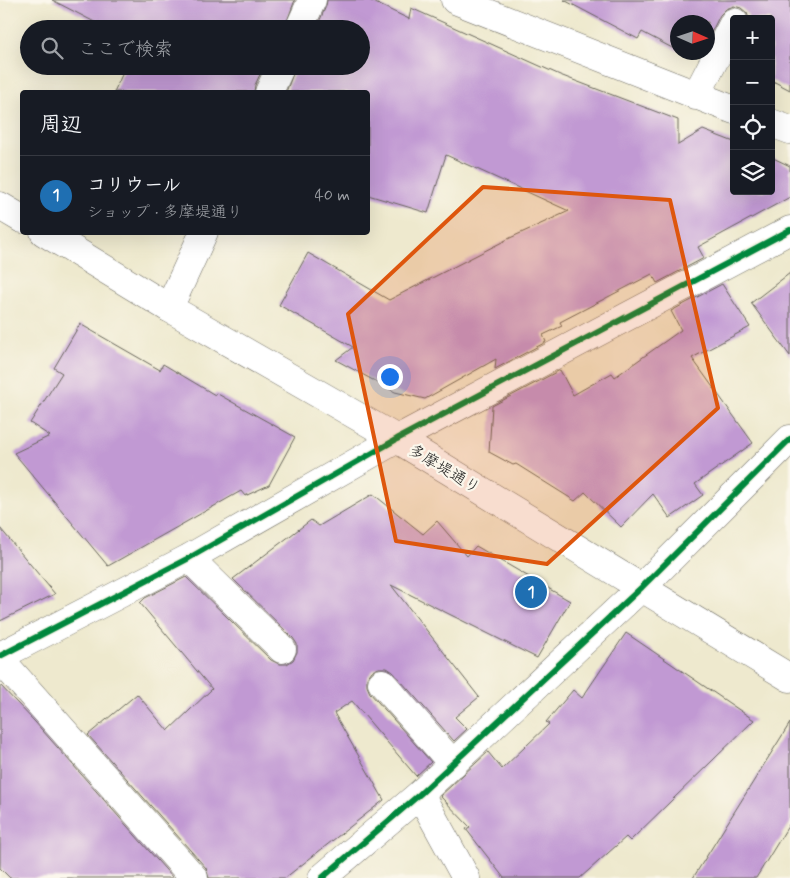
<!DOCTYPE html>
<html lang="ja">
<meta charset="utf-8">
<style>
:root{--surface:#171b24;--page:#242831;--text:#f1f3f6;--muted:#9ea1a6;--line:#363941;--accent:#1f6fb2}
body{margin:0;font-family:Mynerve,"Klee One",sans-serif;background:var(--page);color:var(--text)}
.controls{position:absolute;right:15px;top:15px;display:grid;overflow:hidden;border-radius:5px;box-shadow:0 5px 20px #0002}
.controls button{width:45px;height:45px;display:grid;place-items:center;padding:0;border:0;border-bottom:1px solid var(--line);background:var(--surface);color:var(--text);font:25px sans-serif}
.compass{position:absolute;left:670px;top:15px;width:45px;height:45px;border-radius:50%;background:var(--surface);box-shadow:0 5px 20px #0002;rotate:93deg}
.you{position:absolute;left:389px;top:376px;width:18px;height:18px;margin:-12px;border:4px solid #fff;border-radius:50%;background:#1a73e8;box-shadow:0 0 0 8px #1a73e833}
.badge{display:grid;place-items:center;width:32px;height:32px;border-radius:50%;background:var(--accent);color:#fff;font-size:16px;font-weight:700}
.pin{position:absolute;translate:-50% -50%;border:2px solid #fff;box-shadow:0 1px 5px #0006}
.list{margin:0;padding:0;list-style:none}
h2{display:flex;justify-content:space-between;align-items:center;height:65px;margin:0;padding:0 20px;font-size:21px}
h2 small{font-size:16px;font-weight:400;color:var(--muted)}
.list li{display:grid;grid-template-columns:32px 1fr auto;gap:15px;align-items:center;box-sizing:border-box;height:80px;padding:0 20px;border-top:1px solid var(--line)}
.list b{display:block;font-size:19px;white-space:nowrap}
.list p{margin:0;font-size:16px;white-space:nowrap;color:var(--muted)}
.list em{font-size:16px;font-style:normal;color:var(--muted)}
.icon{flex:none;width:28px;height:28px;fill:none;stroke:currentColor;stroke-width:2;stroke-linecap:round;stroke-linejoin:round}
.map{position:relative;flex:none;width:790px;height:878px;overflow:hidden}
.search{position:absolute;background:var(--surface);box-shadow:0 5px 20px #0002;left:20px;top:20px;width:350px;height:55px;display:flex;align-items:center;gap:12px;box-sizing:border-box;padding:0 18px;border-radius:28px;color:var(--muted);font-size:19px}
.panel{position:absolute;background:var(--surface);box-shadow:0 5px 20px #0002;left:20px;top:90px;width:350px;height:145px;border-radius:5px}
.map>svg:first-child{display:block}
</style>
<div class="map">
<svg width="790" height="878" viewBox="0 0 790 878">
<rect width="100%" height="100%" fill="#fbf7ec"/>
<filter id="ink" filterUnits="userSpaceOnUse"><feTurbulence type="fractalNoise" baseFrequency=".02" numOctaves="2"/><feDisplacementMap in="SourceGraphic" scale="10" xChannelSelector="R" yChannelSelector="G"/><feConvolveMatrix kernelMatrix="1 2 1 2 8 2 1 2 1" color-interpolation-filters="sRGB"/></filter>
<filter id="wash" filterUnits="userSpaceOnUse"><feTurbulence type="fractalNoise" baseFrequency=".0096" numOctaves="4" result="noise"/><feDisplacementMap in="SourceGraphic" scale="20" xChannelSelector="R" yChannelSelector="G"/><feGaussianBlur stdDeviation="1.12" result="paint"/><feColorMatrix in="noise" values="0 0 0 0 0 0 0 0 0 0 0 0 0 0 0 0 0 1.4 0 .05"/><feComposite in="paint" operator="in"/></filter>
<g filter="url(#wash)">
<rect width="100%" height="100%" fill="#eee9ce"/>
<g id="blocks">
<path fill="#c199d3" d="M52 0H295L284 29H108Z
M327 0H369L409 19 411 8 560 75 678 120V145L703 130 734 142V191H771V157L790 166V197L698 247 704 258 657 283 652 274 560 322 562 326 543 335 546 342 495 369 496 359 425 399 395 392 336 360 353 347 279 305 308 253 389 300 510 238 569 211 446 155 428 213 368 195V92H286L296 66H361V29H316L326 6Z
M564 0H790V90L771 80V19H749L747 13 741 8 734 6 726 9 720 15 708 39V22H678V51L642 32 638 39Z
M126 66H264L255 85 254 92H114Z
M790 273V356L751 303Z
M722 284 750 327 692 358 753 443 695 484 703 495 670 518 653 494 621 527 585 492 575 501 516 464 513 465 489 452 492 406 560 370 573 395 612 373 615 377 681 330 671 311Z
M80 324 160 370 163 364 215 395 216 393 295 437 269 485 245 496 241 491 108 566 14 453 50 436 30 423 62 373 54 368Z
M373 494 423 534 437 521 467 556 476 546 570 601 537 658 391 585 479 697 455 717 467 729 454 741 393 672 387 668H379L372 671 367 678V686L370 693 431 762 416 776 352 701 334 713 384 800 285 878H209L206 868 88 735 137 694 168 731 212 689 140 603 145 598 186 577 271 660 279 664H287L293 660 297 652V644L293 638 233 579 311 520 319 526Z
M0 528 55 594 0 621Z
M626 633 754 720 630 841 626 837 580 878H504L466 829 470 827 440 796 488 752 502 769 549 724 546 722 573 690 582 698Z
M0 685 35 722 173 878H10L0 868Z
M790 723V823L756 878H693Z"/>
</g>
</g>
<g filter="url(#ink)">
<use href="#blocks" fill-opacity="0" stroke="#66645a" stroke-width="1"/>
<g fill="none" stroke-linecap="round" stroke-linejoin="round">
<defs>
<path id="minor" d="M455 0 734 110
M299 29 312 0
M269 92 281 66
M696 96 734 22
M771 123 790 130
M169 308 204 232
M189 558 282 649
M0 656 189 558 397 439 790 230
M0 659 194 878
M382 683 453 764
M420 794 466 878
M322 878 420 794 642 587 790 439"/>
<path id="major" d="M0 206 22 219
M44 232 169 308 397 439 790 678"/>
</defs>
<use href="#minor" stroke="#66645a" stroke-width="29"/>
<use href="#major" stroke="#66645a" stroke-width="29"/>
<use href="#minor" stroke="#fff" stroke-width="28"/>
<use href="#major" stroke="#fff" stroke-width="28"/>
<defs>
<path id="cycleway" d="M0 656 189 558 397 439 790 230
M322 878 420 794 642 587 790 439"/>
</defs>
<use href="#cycleway" stroke="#fbf7ec" stroke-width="9"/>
<use href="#cycleway" stroke="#00873e" stroke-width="6"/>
</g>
</g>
<path fill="#de560d" fill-opacity="0.2" stroke="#de560d" stroke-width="4" stroke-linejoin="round" d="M483 187 670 200 718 408 547 564 396 541 348 314Z"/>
<g text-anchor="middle" stroke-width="4.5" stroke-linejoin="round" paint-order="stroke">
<g font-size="16" fill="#1c1c1c" stroke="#fbf7ec">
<text transform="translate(445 468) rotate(31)" y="6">多摩堤通り</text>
</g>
</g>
</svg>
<div class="controls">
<button>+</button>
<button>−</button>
<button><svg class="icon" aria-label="locate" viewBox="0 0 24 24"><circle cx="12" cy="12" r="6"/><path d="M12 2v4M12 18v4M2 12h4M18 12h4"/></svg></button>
<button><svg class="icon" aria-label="layers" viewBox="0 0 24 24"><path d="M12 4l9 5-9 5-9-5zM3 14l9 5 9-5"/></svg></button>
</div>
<svg class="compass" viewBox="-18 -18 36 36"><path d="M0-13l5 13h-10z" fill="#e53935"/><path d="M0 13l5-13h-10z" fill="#9ea1a6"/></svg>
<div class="you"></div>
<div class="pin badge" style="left:531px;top:592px">1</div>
<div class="search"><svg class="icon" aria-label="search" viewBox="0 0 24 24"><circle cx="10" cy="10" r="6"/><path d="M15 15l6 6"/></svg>ここで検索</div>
<section class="panel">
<h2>周辺<small></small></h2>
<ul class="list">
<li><span class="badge">1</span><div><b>コリウール</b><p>ショップ · 多摩堤通り</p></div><em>40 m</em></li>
</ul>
</section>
</div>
